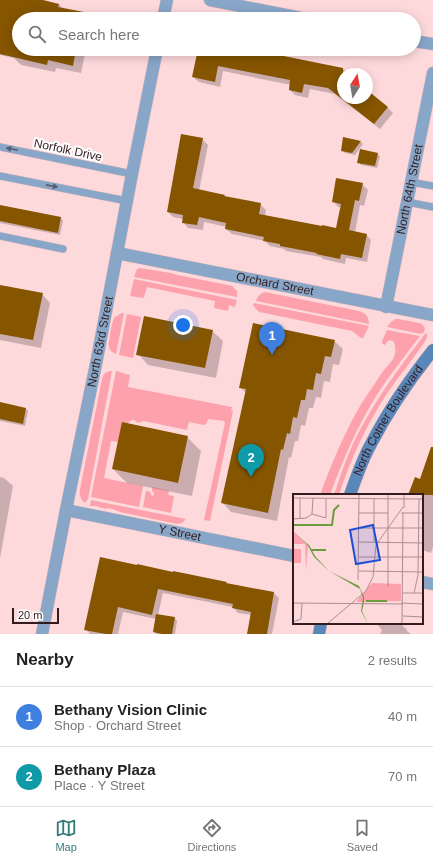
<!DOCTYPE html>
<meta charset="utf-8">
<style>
:root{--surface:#fff;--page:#f6f6f6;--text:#222;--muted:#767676;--line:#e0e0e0;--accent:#327a77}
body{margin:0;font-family:Helvetica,sans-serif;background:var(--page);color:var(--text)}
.compass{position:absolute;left:337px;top:68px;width:36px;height:36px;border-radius:50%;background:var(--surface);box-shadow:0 2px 10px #0003;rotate:11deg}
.scale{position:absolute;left:12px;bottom:10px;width:47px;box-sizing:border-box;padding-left:4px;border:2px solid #321c1f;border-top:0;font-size:11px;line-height:14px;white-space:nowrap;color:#321c1f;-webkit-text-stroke:3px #fff;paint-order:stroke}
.you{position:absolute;left:183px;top:325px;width:14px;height:14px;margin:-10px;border:3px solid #fff;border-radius:50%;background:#1a73e8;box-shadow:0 0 0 6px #1a73e833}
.badge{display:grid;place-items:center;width:26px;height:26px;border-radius:50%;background:var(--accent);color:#fff;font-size:13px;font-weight:700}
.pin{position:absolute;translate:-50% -33px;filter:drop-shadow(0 1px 2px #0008)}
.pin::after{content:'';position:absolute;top:21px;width:14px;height:12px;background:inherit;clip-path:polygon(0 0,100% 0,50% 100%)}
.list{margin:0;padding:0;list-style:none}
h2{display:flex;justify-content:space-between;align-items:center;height:52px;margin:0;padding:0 16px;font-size:17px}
h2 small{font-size:13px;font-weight:400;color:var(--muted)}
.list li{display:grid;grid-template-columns:26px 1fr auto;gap:12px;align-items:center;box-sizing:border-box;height:60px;padding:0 16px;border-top:1px solid var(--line)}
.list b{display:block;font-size:15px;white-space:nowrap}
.list p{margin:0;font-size:13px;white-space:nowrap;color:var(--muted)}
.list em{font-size:13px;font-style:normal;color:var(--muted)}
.icon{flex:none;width:22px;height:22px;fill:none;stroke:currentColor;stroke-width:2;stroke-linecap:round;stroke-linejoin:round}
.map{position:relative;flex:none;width:433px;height:634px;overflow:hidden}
.search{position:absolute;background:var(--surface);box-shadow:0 2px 10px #0003;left:12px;right:12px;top:12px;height:44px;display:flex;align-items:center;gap:10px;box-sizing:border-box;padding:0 14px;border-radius:22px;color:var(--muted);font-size:15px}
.sheet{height:172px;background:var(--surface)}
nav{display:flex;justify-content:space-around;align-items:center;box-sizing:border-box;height:56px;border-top:1px solid var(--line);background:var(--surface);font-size:11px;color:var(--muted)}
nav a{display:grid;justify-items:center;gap:2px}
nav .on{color:var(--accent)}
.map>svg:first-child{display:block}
</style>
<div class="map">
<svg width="433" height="634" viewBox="0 0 433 634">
<rect width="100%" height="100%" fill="#fed9dc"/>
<path fill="#fda1ad" d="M140 268 171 273 177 275 223 284 232 286 237 291V297L134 277 137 269Z
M134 279 237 300 235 307 229 305 228 311 214 308 215 301 147 287 144 297 143 298 130 296Z
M265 292 359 311C366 313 369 317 369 324L256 301C257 296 260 294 265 292Z
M254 303 369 326 363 338H361L352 331 259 312 255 308 254 306H253Z
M122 313H124L116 354C113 353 110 351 109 347 108 344 112 321 114 318 116 316 120 314 122 313Z
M127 314 141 317 133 358 119 355Z
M395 319H398L419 323 422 324 425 328 424 332 421 334 387 327 390 323Z
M387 330 420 336C406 355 391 373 378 393 358 425 343 459 330 495H320C330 467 342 439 356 413 363 400 373 387 381 374 389 362 399 359 394 342L390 340 387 342 385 345 382 343V341Z
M427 333V337L426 340C413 359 399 376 386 395 366 426 350 460 339 495H334C339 479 345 462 352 446 371 405 398 369 425 334Z
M109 371H112L88 499 85 503C80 499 79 495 80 489L102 379 104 374Z
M116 371 130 375 128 387 232 407 231 411H233L210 521 204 520 225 423 224 421 208 419 207 423 204 425 189 422 187 430 144 421 138 423 134 420H132L129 422 118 442 111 441 104 478 143 486 139 507 91 497Z
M152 487 169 491 168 495 174 496 171 513 143 507 146 491H149L152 496 154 495V493L152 491Z
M91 500 186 519 182 523 177 524 120 512 113 509 107 508 106 509 98 507V506H90Z"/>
<path fill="#0003" d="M0 0H38L59 4 63 9 84 13 90 19H19V49H86L81 73 56 68 55 72 21 65 14 58 0 55Z
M199 49H242L343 69 349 74H343V98H367V88L372 93 371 94 388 108 393 113 380 129 335 94 310 89 308 98 295 95 290 90 291 85 223 71 220 87 199 82 193 77Z
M202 139 208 145 199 191 224 195 227 198 260 204 266 210 265 216 337 229 341 207H338L333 201 362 184 368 190 364 206 360 205 355 232 366 234 371 240 367 262 346 258 345 264 323 259 321 257 286 251 284 249 270 246 265 241 232 234 226 229 227 227 204 222 203 230 188 228 183 222V219L173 217 168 212Z
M344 139 361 142 363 144 355 155 345 153 342 150Z
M377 154 380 156 377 168 361 165 358 162Z
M0 206 61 218 63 221 60 235 0 223Z
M0 286 42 294 50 303 41 348 0 340Z
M212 331 223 341 216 378 148 365 138 354Z
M334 341 343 349 339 365 333 364 330 382 324 381 321 398 316 397 313 408H309L305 426 301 425 298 441H295L291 458 289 457 277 521 231 512 223 503 246 393 240 387Z
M0 403 26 409 28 411 25 426 0 421Z
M187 437 201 451 192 496 127 483 113 469Z
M433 460V547L431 553 422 550V495H409L421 480Z
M0 477 4 478 13 486 0 558Z
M101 559 226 583 228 585 274 593 279 598 272 634H248L252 615 238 613 233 607 163 593 158 615 175 618 177 621 175 634H156L154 632 156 619 123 612 118 634H90L86 629Z
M376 623H400L407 630V631L411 634H380L382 630Z"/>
<path fill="#855500" d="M0 0H43L59 4 58 7 89 13 88 19H19V49H76L73 66 48 60 47 65 0 54Z
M198 49H249L343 68V98H367V90L388 107 374 124 328 88 304 84 302 93 289 90 290 80 218 66 215 82 192 77Z
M181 134 203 138 193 188 225 195 224 196 261 203 259 214 322 226V225L336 228 341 204 332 202 336 178 363 183 359 201 355 200 349 230 367 234 362 258 341 254 340 259 316 254 317 253 280 246V244L263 241 264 237 225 229 226 223 199 217 197 225 182 223 183 215 167 212Z
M343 137 361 141 352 153 341 151Z
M360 149 378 153 375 166 357 163Z
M0 205 61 217 58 233 0 221Z
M0 285 43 293 33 340 0 334Z
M144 316 213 330 205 368 136 355Z
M253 323 335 340 331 357 325 356 321 374 316 373 313 390 307 389 305 400H301L297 418 293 417 290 434 287 433 283 450 281 449 268 513 221 503 246 389 239 388Z
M0 402 26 408 23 424 0 419Z
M122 422 188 436 178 483 112 469Z
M431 447H433V495H408L415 477 420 479Z
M100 557 137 565V564L173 572V571L227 582 226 583 274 592 267 634H247L251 612 232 608 233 604 158 589 152 615 118 607 112 634H106L84 630Z
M156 614 175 617 172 634H162L153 632Z"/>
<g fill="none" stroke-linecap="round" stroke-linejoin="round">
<defs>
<path id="service" d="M0 147 132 174
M0 176 127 201
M411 182 433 186
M407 202 433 207
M0 236 63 249"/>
<g id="minor">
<path d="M210 0 306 19"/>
<path d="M163 19 167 0"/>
<path d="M414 41 433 44"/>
<path id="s1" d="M117 253 433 315"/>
<path id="s2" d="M386 307 433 73"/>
<path id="s3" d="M66 510 294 556"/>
<path d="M422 582 433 584"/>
<path id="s4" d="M42 634 66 510 97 359 132 174 157 49"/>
</g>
<g id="secondary">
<path id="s5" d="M350 495C356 478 362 460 371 444 388 411 410 379 433 350"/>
<path d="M319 634 321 623"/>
</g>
</defs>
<use href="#service" stroke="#d9b7ba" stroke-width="8"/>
<use href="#minor" stroke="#d9b7ba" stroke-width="13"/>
<use href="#secondary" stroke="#d9b7ba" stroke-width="13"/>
<use href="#service" stroke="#88a6c8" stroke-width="7"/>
<use href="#minor" stroke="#88a6c8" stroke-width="12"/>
<use href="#secondary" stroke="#5a87b9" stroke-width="12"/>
</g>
<defs><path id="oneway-solid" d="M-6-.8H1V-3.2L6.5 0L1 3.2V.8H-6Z"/></defs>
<g fill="#595a6b">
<use href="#oneway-solid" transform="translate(12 149) rotate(-168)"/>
<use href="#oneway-solid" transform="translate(52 186) rotate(11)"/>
</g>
<g text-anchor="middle" stroke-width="4" stroke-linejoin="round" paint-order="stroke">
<g font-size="12" fill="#321c1f" stroke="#fff">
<text transform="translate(68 150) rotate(12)" y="4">Norfolk Drive</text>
<text dy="4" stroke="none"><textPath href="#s2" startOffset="120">North 64th Street</textPath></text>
<text dy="4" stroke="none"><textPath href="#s1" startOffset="161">Orchard Street</textPath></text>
<text dy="4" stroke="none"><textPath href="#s4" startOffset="298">North 63rd Street</textPath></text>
<text dy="4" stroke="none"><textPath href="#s5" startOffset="84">North Cotner Boulevard</textPath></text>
<text dy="4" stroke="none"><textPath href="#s3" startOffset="116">Y Street</textPath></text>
</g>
</g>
<g transform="translate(293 494)">
<rect width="130" height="130" fill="#fed9dc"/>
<path d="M0 37 15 51 13 78 12 50H0ZM1 55H8V69H1ZM79 89 108 90V107L63 108Z" fill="#fda1ad"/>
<path d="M0 38 16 51 22 62 36 77 66 92 71 103V108L69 117 75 130 68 117 70 104 67 95 36 77 21 63 14 50Z" fill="#6d9c3f"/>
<path fill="none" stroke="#6d9c3f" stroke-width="2" d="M0 31H39L41 16 46 11M18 56H33M73 107H94"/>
<path fill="none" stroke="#ac8d90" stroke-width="1" d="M111 0V14M0 4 130 5M66 19H95M108 19H130M19 20 33 24V5M19 20 20 4M0 25 13 24 19 20M7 25V4M66 34H130M66 48 130 49M81 48V4M66 63H130M66 77 130 78M65 86 66 0M95 93V0M110 99H130M121 99 125 81 126 5M0 109 110 110M108 109 130 110M110 122 130 123M0 128 8 125 9 109M34 130 73 97 80 83 83 51 110 13M109 130 110 19"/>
<path fill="#1d4ed8" fill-opacity="0.15" stroke="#1d4ed8" stroke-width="2" d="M80 31 87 66 63 70 57 36Z"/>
<rect width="130" height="130" fill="none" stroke="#321c1f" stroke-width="2"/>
</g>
</svg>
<svg class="compass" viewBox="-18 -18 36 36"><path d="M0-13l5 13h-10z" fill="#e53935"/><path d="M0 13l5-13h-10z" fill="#767676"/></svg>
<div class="scale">20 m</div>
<div class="you"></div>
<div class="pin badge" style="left:272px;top:355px;background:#3f7fe0">1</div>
<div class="pin badge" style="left:251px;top:477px;background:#0f9aa8">2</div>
<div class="search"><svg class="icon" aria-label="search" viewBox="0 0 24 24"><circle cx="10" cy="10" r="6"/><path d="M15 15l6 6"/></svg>Search here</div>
</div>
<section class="sheet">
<h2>Nearby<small>2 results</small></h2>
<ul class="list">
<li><span class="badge" style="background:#3f7fe0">1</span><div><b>Bethany Vision Clinic</b><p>Shop · Orchard Street</p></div><em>40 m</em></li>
<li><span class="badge" style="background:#0f9aa8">2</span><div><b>Bethany Plaza</b><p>Place · Y Street</p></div><em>70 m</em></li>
</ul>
</section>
<nav>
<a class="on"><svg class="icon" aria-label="map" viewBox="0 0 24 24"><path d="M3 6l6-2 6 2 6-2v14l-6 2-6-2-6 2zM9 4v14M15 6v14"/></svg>Map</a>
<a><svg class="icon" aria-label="directions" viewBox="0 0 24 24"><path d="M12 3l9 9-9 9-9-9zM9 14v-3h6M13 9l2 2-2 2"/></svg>Directions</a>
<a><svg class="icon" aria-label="saved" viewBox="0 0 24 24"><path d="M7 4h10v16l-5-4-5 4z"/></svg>Saved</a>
</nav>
